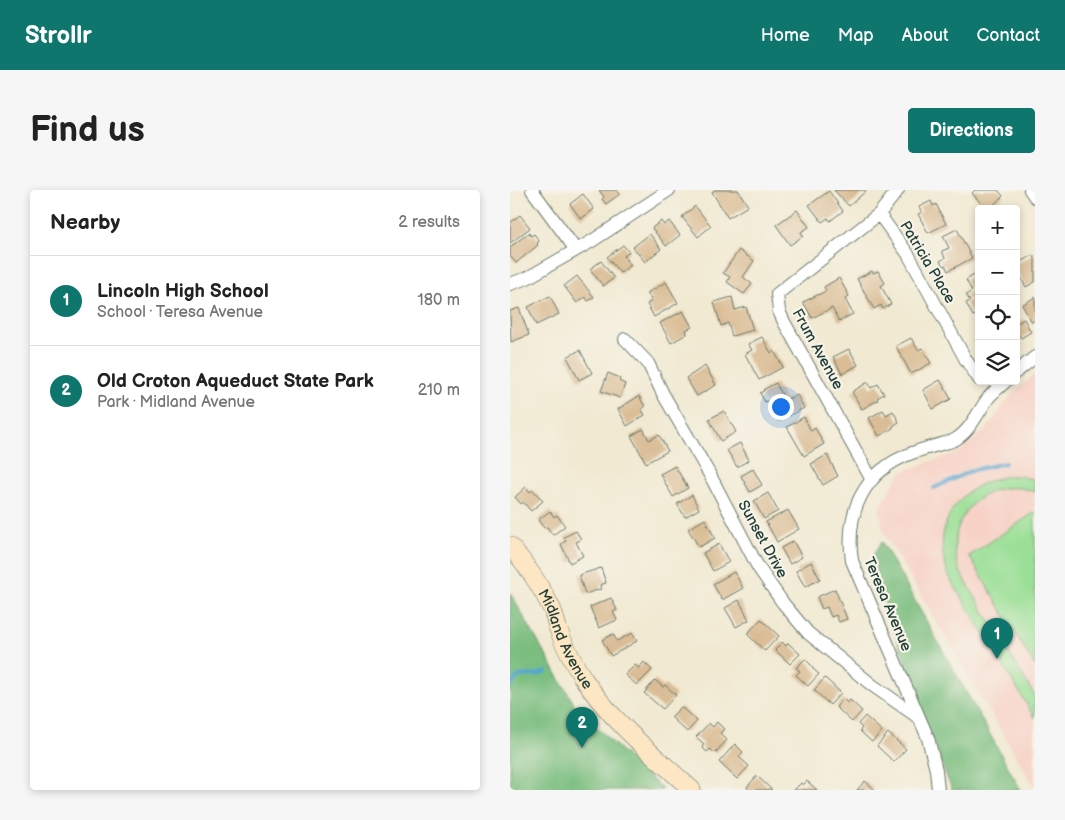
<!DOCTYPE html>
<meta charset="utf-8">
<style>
:root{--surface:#fff;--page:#f6f6f6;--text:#222;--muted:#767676;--line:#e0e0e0;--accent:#0f766e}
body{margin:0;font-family:"Balsamiq Sans",sans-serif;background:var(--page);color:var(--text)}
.controls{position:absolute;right:15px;top:15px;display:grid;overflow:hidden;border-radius:5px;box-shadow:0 2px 8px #0003}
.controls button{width:45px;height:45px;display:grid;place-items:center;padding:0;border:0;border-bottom:1px solid var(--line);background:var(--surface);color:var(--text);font:25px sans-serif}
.you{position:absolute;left:270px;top:216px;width:18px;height:18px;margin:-12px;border:4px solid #fff;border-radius:50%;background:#1a73e8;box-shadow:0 0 0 8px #1a73e833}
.badge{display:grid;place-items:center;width:32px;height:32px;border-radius:50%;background:var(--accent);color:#fff;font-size:16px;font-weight:700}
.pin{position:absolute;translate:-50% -41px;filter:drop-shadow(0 1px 2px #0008)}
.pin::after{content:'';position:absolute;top:26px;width:18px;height:15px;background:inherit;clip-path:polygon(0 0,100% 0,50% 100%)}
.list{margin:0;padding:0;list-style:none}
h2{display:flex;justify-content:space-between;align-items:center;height:65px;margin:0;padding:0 20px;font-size:21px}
h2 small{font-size:16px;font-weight:400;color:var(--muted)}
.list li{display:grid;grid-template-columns:32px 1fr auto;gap:15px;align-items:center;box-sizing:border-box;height:90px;padding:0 20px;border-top:1px solid var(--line)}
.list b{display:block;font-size:19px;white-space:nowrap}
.list p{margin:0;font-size:16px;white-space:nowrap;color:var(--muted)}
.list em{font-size:16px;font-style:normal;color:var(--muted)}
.icon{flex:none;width:28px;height:28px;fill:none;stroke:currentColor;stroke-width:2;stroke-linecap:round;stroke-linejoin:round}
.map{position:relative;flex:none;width:525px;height:600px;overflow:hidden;border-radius:5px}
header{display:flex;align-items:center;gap:30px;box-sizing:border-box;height:70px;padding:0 25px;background:var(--accent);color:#fff}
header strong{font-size:24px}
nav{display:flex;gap:28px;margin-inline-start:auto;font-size:18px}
.intro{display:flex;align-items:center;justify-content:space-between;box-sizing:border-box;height:120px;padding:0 30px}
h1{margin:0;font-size:35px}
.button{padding:12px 22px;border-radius:5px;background:var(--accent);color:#fff;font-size:18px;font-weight:700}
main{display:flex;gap:30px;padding:0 30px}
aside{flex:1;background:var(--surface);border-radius:5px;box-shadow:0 2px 8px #0003}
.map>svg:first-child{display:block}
</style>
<header>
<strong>Strollr</strong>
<nav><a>Home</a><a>Map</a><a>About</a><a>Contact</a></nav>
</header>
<div class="intro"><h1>Find us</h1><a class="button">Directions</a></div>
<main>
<aside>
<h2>Nearby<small>2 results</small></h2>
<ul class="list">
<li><span class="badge">1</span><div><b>Lincoln High School</b><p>School · Teresa Avenue</p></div><em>180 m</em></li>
<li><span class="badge">2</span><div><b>Old Croton Aqueduct State Park</b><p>Park · Midland Avenue</p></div><em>210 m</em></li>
</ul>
</aside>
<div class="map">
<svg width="525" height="600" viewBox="0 0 525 600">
<rect width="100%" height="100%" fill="#f7f3e8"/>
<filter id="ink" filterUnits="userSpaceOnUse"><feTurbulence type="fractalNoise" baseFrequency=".02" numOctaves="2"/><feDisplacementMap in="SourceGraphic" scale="10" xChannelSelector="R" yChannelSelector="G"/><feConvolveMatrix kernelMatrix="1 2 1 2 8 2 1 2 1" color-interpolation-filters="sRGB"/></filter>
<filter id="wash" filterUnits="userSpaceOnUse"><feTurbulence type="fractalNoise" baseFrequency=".0096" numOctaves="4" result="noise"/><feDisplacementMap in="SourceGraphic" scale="20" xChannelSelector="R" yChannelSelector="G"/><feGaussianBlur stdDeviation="1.12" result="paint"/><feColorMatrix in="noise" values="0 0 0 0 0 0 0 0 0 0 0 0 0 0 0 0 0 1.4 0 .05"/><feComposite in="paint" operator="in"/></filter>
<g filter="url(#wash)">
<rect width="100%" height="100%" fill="#f1e9d2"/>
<path fill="#f7d1c6" d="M525 184V598L373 341 369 318 391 282 449 262 476 240 500 206Z"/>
<path fill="#9bdf97" stroke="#5d8e66" d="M501 286H510L525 290V302C473 282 427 335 452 385L525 506V528L442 392C416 342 445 292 501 286Z
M525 322V476L459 366Z"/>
<path fill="#7cbe80" stroke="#4e7e5a" d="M372 352 511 600H442L412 522 369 396 363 365Z
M0 403 67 519 153 600H0Z"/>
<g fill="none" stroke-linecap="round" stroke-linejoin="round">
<path stroke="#55a7d0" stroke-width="4" d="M424 298 463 280 495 273
M0 497 8 486 26 485 36 482"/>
</g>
<g id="blocks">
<path fill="#dabd96" d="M89 0H107L110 4 96 14 92 9 94 7Z
M205 0H228L238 16 218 28 202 2Z
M324 0H357L339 16Z
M465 0H488L493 6 479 19H476L462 3Z
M319 1 333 21 320 31 318 28 312 32 299 15Z
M73 4 84 19 71 29 60 14Z
M421 11 423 16 426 14 436 34 418 43 408 24 412 22 409 17Z
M185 16 201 36 188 47 172 27Z
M287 20 299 37 291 42 293 46 280 55 266 35Z
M10 25 20 38 0 53V33Z
M151 31 154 35 159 31 170 45 156 56 142 38Z
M447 39 462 68 438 81 435 75 433 76 430 71 435 68 432 61 439 58 433 46Z
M19 43 21 46 24 44 29 51 27 53 28 55 6 73 0 66V57Z
M140 44 151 59 135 72 123 57Z
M113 55 119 62 114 66 121 75 110 83 97 67Z
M229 60 244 71 233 87 242 94 234 104 217 92 220 87 213 83Z
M523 65 525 68V92L516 97 506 79V74Z
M91 71 104 88 93 96 80 79Z
M362 81 363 83 368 81 375 93 371 96 381 114 373 119 371 115 364 119 347 89Z
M467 83 469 86V123L463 126 456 113 460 111 456 105 462 101 456 90Z
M67 86 84 107 78 111 75 107 67 113 54 96Z
M329 88 339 106 335 109 343 124 329 131 322 118 302 128 293 112 316 101 314 97Z
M156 92 168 113 144 127 137 114 142 111 137 103Z
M40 106 49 124 26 135 18 117Z
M222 107 225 120 236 117 243 140 222 146 218 133 211 136 204 112Z
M525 107V130L522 132 512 115Z
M9 118 19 145 1 152 0 121Z
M173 121 182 137 176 140 177 144 161 153 150 133Z
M514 129 521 142 511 148 506 140V134Z
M252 147 261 163 264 161 273 177 249 190 235 164 242 160 238 154Z
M401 148 408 160 412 158 421 173 401 184 386 156Z
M339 159 348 175 332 184 323 167Z
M70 160 82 183 69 190 57 167Z
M195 176 206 195 187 206 176 188Z
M98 183 110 188 109 191 115 194 110 208 91 201Z
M430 190 441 209 423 219 413 200Z
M358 192 361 198 368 194 374 204 367 208 368 210 352 219 342 202Z
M266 193 275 210 287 205 294 218 269 231 259 210 255 212 250 203 254 201 253 200Z
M129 206 135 217 131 219 135 225 117 236 108 219Z
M373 220 376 225 383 221 389 232 383 236V238L369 246 359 228Z
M214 221 226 242 211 251 199 229Z
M294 227 301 241 305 238 314 254 294 266 277 237Z
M133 239 139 250 149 245 158 261 136 273 121 246Z
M230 253 239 270 227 277 217 260Z
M317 265 328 286 313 295 301 274Z
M165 276 178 298 163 307 150 284Z
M243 279 252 295 240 302 231 286Z
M16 297 20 302 23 300 33 311 21 321 13 312 11 314 5 307Z
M258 303 268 321 254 329 244 311Z
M182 305 189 319 175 327 167 314Z
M278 320 289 339 267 352 256 332Z
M40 321 44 327 47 325 55 336 43 345 37 337 34 338 28 330Z
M195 329 205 348 189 357 178 339Z
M66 341 71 349 66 352 73 366 60 373 51 354 56 351 54 347Z
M283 351 292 367 280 374 271 358Z
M209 354 219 372 203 381 193 363Z
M301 372 310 389 295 397 286 381Z
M91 378 96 393 90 395 91 399 75 404 69 385Z
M224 382 233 398 212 410 203 394Z
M325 399 337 429 329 432 326 425 321 427 317 417 312 419 307 407Z
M101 408 107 420 103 422 107 430 89 438 80 417Z
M229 410 239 430 226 437 215 418Z
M251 429 269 446 255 461 237 444Z
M122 443 127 451 101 466 92 450 103 444 107 451Z
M272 452 276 456 278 453 290 464 280 474 265 460Z
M295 469 303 477 302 478 309 484 298 496 286 485 290 481 286 478Z
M134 472 142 480 127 495 115 485 125 475 129 478Z
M315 488 331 503 320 515 304 500Z
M145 490 153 497 155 495 166 505 153 519 134 503Z
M333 509 338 513 340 510 352 521 342 532 326 517Z
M171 517 187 531 177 542 161 527Z
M355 526 372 541 362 552 350 541 352 538 348 534Z
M207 532 214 539 210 543 217 550 205 563 200 559 197 562 192 557 194 554 186 547 199 533 203 537Z
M378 543 396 559 384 572 367 556Z
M225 554 233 562 229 567 239 576 227 589 209 572Z
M247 586 262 600H239L237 597Z
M297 591 307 600H284L291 593 293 595Z
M355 591 365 600H347Z"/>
</g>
</g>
<g filter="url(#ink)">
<use href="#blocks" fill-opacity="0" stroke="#68796b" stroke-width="1"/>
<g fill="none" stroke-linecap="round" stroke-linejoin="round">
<defs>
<path id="street" d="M22 0 66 60
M520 0 525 7
M369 24 398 64 456 170 469 189
M0 94 17 88 82 51 159 0
M115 149 138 173 153 204 200 285 248 377 273 413 298 443 362 495 408 527
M506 182 525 167
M362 290 274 132 269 121 267 104 369 24 388 0
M428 600 426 580 418 548 342 371C335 321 354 281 402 263 413 259 424 256 435 253 439 252 443 251 446 249 461 240 469 220 479 207 484 201 491 196 496 191"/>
<g id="secondary">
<path id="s1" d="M0 356C17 375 31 397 42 419 45 426 46 434 49 441 55 457 64 474 73 488 102 532 144 565 182 600"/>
</g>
</defs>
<use href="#street" stroke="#68796b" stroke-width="14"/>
<use href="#secondary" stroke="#68796b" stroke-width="19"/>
<use href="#street" stroke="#fff" stroke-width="12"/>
<use href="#secondary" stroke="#fce6c4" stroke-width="18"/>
</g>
</g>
<g text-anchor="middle" stroke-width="4.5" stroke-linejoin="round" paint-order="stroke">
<g font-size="15" fill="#1f3d34" stroke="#f7f3e8">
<text transform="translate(418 72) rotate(59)" y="5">Patricia Place</text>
<text transform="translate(308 159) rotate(61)" y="5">Frum Avenue</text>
<text transform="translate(253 349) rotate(61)" y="5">Sunset Drive</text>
<text transform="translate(378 414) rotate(67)" y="5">Teresa Avenue</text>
<text dy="5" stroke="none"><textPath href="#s1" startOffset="109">Midland Avenue</textPath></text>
</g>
</g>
</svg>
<div class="controls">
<button>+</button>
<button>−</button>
<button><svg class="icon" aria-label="locate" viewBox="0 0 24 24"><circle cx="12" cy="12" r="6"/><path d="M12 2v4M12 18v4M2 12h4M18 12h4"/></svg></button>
<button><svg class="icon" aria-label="layers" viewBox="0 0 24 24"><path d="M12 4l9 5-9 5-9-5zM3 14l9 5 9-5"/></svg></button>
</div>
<div class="you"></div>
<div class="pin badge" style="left:487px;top:469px">1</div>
<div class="pin badge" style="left:72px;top:558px">2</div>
</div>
</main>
